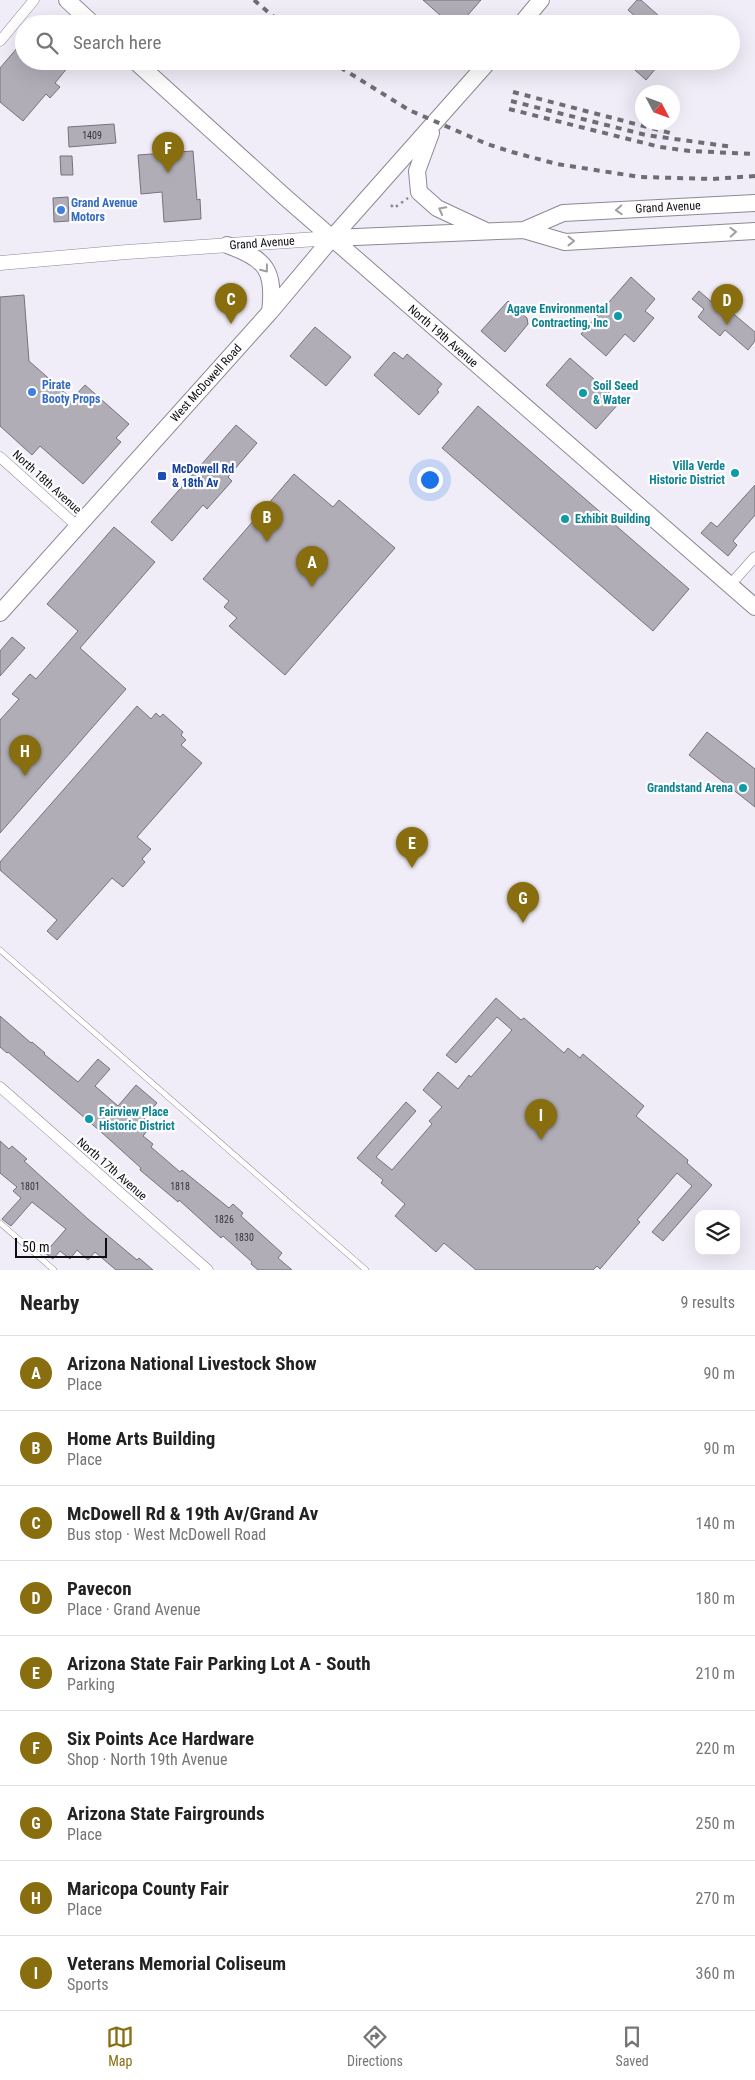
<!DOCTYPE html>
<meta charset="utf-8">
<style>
:root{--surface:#fff;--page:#f2f2f2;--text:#222;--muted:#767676;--line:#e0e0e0;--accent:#886e0e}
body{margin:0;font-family:"Roboto Condensed",sans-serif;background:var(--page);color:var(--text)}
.controls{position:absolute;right:15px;bottom:15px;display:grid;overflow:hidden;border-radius:10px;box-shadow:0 5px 20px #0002}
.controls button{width:45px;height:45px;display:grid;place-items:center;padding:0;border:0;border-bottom:1px solid var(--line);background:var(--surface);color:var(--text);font:25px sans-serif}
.compass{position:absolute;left:635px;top:85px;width:45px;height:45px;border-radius:50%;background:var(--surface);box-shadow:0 5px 20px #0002;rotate:131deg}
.scale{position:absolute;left:15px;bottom:12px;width:92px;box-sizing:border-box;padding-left:5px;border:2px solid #0e0d11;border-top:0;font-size:14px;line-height:18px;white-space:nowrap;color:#0e0d11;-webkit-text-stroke:4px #fdfcfe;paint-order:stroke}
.you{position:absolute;left:429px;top:479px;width:18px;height:18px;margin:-12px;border:4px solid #fff;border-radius:50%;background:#1a73e8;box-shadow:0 0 0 8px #1a73e833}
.badge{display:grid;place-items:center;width:32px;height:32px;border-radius:50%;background:var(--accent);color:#fff;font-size:16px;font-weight:700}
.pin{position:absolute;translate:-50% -41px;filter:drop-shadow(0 1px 2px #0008)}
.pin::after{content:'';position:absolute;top:26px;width:18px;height:15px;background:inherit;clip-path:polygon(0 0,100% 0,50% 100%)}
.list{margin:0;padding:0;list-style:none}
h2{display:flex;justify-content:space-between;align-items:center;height:65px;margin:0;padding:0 20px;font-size:21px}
h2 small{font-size:16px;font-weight:400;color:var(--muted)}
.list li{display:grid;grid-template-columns:32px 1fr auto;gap:15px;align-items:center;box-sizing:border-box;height:75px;padding:0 20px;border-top:1px solid var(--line)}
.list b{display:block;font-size:19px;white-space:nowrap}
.list p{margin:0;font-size:16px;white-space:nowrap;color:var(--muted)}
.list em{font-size:16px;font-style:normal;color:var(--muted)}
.icon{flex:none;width:28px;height:28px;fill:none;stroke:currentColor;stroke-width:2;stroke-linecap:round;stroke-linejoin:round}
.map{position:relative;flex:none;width:755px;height:1270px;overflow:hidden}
.search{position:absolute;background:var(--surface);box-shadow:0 5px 20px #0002;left:15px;right:15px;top:15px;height:55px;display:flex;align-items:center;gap:12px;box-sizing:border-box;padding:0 18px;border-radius:28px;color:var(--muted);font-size:19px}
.sheet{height:740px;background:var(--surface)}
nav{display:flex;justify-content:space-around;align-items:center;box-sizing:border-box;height:70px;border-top:1px solid var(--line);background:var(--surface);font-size:14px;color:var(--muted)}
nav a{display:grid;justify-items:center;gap:2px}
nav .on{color:var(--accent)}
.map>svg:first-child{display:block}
</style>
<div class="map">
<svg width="755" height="1270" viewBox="0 0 755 1270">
<rect width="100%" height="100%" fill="#f0edf8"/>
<path fill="#b0adb7" stroke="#76737d" d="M423 0H481L460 24H450Z
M637 0H641L668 24H632L637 18 628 10Z
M24 40V61H73L55 83 60 87 50 98 46 94 23 121 0 102V68Z
M625 61H662L646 80Z
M114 124 116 143 69 147 68 127Z
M193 151 197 200 200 199 201 219 164 222 162 192 141 194 138 155Z
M60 156H72L73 175H61Z
M68 197 69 221 54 222 53 198Z
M631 277 655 299 645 311 654 318 634 342 625 334 606 356 581 334Z
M699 291 714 304 717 300 755 332V341L748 350 725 330 720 336 698 317 704 309 692 299Z
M24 295 29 361 72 399 85 385 129 424 116 438 121 442 83 484 40 446 32 455 0 426V297Z
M508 301 527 318 528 324 505 352 481 331Z
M315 327 351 357 326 386 290 356Z
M394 352 403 359 407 354 442 384 437 390 439 392 419 415 374 375Z
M570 358 620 402 596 429 546 385Z
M478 406 689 589 653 631 442 448Z
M236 425 257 443 228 477 232 481 207 509 203 505 172 541 151 522Z
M294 474 333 507 339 500 395 548 285 675 229 626 237 618 224 607 229 601 203 579Z
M755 485V515L733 541 737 545 728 556 701 533 711 522 717 527Z
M114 527 155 562 80 648 126 689 0 833V720L19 699 12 694 30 674 36 679 78 631 47 604Z
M12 637 25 648 0 676V651Z
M137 706 151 719 156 713 160 717 163 714 183 732 181 735 186 740 181 745 202 763 137 837 151 849 142 859 145 862 123 887 112 878 57 940 47 931 57 920 0 870V862Z
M707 732 755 769V807L689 755Z
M496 998 521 1020 524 1018 564 1053 568 1048 580 1058 583 1054 644 1106 636 1116 688 1160 687 1163 712 1185 663 1241 652 1232 692 1186 677 1173 637 1220 640 1222 600 1269 597 1266 593 1270H476L444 1243 436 1252 395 1216 405 1204 381 1183 383 1180 357 1158 406 1102 416 1111 376 1157 392 1170 432 1124 429 1121 442 1107 423 1090 438 1072 458 1089 469 1075 471 1077 512 1030 497 1017 456 1063 446 1055Z
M0 1016 31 1043 32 1042 45 1053 44 1054 78 1082 98 1059 110 1069 95 1086 118 1106 136 1085 157 1103 144 1118 152 1125 143 1136 153 1144 151 1147 180 1172 182 1170 229 1208 233 1204 243 1213 241 1216 282 1253 278 1258 292 1270H258L251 1264 252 1262 223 1236 221 1238 179 1200 178 1202 140 1170 141 1168 100 1131 8 1052 7 1053 0 1047Z
M0 1141 9 1149 12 1146 27 1159 24 1161 88 1219 137 1260 139 1258 153 1270H116L95 1252 88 1260 77 1250 70 1259 60 1251 53 1259 45 1253 66 1229 32 1202 11 1226 2 1219 21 1198 13 1191 17 1187 0 1173Z"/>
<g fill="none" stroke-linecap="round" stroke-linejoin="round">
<defs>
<path id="lane" d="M0 950 366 1270
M0 1223 54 1270"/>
<path id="street" d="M0 41 34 0
M0 457 77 526
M730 585 755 557
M0 1087 208 1270"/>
<path id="secondary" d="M0 263 127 252 332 238"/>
<path id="primary" d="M67 0 93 24
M521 24 541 0
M135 61 285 197 755 607
M431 133 417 171 419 192 437 208 484 230
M524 230 563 213 755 203
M332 238 524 230 565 242 755 231
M227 245C267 259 275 271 270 312
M0 613 270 312 332 238 489 61"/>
</defs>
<use href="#lane" stroke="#8c8993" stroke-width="6"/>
<use href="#street" stroke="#8c8993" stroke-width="11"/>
<use href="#secondary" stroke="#8c8993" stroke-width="15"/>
<use href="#primary" stroke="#8c8993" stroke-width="18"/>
<path stroke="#8b8991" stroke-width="2.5" stroke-dasharray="2.5 4" stroke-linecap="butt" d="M391 205 394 208 408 198"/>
<use href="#lane" stroke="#fff" stroke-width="5"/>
<use href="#street" stroke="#fff" stroke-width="10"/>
<use href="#secondary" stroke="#fff" stroke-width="14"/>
<use href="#primary" stroke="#fff" stroke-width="16"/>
<path stroke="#6f6d74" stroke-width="4" stroke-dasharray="6 6" stroke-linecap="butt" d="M254 0 282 24
M330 61 409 110 487 144 512 152 557 164 640 177 712 179 755 176
M513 92 670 133
M511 101 646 135 733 147
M509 109 660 147 690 151 755 154"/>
</g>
<defs><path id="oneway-chevron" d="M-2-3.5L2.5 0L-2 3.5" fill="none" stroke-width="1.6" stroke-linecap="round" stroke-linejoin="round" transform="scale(1.25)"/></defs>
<g stroke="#9f9ea0">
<use href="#oneway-chevron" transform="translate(442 210) rotate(-152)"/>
<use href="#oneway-chevron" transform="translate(619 210) rotate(177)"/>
<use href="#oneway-chevron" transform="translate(733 232) rotate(-3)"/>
<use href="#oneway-chevron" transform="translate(571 241)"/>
<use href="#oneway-chevron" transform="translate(265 269) rotate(52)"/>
</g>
<g fill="#3f7fe0" stroke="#fdfcfe" stroke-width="2">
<circle cx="61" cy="210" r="5"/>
<circle cx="32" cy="392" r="5"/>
</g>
<g fill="#0f9aa8" stroke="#fdfcfe" stroke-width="2">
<circle cx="618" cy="316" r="5"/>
<circle cx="583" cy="393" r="5"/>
<circle cx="735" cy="473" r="5"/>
<circle cx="565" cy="519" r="5"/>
<circle cx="743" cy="788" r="5"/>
<circle cx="89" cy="1119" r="5"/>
</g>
<rect fill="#1a4fb4" stroke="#fdfcfe" stroke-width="2" x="157" y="471" width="10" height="10" rx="2.5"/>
<g text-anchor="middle" stroke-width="4.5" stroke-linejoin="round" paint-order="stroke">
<g font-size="10" fill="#36353a">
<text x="92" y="139">1409</text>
<text x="30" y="1190">1801</text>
<text x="180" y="1190">1818</text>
<text x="224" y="1223">1826</text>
<text x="244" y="1241">1830</text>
</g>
<g font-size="12" font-weight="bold" fill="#366cbe" stroke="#fdfcfe" text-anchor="start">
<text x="71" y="207">Grand Avenue<tspan x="71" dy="14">Motors</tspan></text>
<text x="42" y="389">Pirate<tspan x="42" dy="14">Booty Props</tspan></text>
</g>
<g font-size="12" fill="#0e0d11" stroke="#fdfcfe">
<text transform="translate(668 207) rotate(-3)" y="4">Grand Avenue</text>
<text transform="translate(262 243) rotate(-4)" y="4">Grand Avenue</text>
<text transform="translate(443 336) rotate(41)" y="4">North 19th Avenue</text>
<text transform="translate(206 383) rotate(-48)" y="4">West McDowell Road</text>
<text transform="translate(47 482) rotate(42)" y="4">North 18th Avenue</text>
<text transform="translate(112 1169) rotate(41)" y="4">North 17th Avenue</text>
</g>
<g font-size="12" font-weight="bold" fill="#0d838f" stroke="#fdfcfe" text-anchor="end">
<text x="608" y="313">Agave Environmental<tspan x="608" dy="14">Contracting, Inc</tspan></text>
<text x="593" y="390" text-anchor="start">Soil Seed<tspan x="593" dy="14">&amp; Water</tspan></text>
<text x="725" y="470">Villa Verde<tspan x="725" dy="14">Historic District</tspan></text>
<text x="575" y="523" text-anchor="start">Exhibit Building</text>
<text x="733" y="792">Grandstand Arena</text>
<text x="99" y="1116" text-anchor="start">Fairview Place<tspan x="99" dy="14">Historic District</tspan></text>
</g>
<g font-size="12" font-weight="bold" fill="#164399" stroke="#fdfcfe" text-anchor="start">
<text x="172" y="473">McDowell Rd<tspan x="172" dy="14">&amp; 18th Av</tspan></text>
</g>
</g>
</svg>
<div class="controls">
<button><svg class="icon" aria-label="layers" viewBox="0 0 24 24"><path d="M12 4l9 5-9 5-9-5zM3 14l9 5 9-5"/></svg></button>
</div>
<svg class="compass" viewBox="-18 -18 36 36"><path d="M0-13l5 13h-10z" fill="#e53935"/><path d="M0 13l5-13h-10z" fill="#767676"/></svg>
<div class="scale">50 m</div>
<div class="you"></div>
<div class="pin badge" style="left:312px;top:587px">A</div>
<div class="pin badge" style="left:267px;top:542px">B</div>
<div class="pin badge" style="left:231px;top:324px">C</div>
<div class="pin badge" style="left:727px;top:325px">D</div>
<div class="pin badge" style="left:412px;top:868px">E</div>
<div class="pin badge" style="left:168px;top:173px">F</div>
<div class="pin badge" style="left:523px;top:923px">G</div>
<div class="pin badge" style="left:25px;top:776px">H</div>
<div class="pin badge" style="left:541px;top:1140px">I</div>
<div class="search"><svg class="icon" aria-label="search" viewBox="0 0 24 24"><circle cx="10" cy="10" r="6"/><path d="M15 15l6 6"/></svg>Search here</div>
</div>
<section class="sheet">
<h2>Nearby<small>9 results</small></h2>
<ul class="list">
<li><span class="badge">A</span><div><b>Arizona National Livestock Show</b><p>Place</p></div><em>90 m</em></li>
<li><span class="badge">B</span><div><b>Home Arts Building</b><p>Place</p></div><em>90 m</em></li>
<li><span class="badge">C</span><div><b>McDowell Rd &amp; 19th Av/Grand Av</b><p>Bus stop · West McDowell Road</p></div><em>140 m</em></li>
<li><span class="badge">D</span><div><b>Pavecon</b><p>Place · Grand Avenue</p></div><em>180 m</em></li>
<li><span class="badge">E</span><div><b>Arizona State Fair Parking Lot A - South</b><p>Parking</p></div><em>210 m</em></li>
<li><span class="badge">F</span><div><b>Six Points Ace Hardware</b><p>Shop · North 19th Avenue</p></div><em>220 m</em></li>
<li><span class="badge">G</span><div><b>Arizona State Fairgrounds</b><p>Place</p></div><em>250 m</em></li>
<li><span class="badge">H</span><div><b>Maricopa County Fair</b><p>Place</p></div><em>270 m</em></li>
<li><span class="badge">I</span><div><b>Veterans Memorial Coliseum</b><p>Sports</p></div><em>360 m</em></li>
</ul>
</section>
<nav>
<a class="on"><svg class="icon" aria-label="map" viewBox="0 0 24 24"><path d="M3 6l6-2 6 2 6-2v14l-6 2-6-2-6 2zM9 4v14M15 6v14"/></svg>Map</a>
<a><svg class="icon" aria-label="directions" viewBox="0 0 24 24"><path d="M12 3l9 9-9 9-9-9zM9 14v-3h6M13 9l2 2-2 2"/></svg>Directions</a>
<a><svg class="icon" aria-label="saved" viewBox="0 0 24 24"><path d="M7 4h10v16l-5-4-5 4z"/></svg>Saved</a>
</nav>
